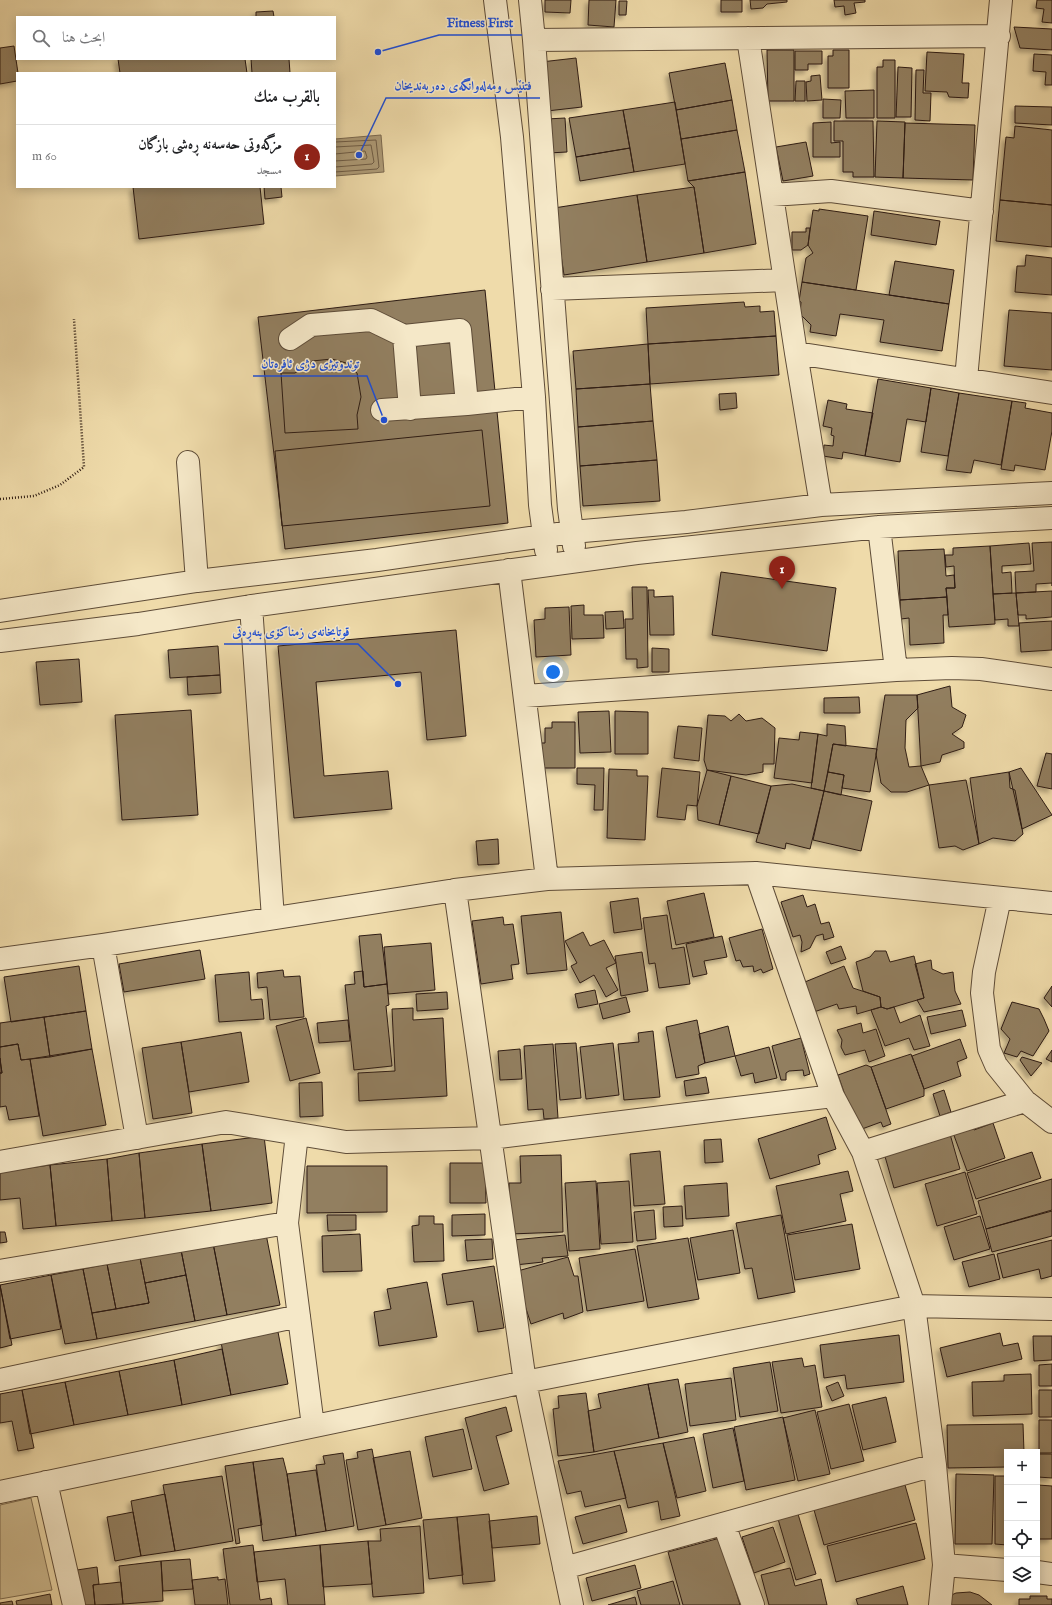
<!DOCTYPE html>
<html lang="ar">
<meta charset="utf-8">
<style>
:root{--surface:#fff;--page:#f2f2f2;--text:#202124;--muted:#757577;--line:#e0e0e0;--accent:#8f2418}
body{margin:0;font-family:"IM FELL English",Amiri,serif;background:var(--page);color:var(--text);direction:rtl}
.controls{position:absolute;right:12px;bottom:12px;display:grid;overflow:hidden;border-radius:0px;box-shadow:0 2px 10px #0003}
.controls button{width:36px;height:36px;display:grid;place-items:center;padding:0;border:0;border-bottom:1px solid var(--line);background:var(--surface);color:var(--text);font:20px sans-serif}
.you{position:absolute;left:553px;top:672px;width:14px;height:14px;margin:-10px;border:3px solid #fff;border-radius:50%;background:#1a73e8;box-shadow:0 0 0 6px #1a73e833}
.badge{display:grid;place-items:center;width:26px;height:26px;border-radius:50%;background:var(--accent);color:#fff;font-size:13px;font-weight:700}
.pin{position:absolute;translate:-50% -33px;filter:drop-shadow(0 1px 2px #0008)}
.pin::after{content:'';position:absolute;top:21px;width:14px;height:12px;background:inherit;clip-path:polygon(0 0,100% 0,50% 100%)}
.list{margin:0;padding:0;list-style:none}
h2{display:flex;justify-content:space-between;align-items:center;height:52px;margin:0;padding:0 16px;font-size:17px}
h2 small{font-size:13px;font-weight:400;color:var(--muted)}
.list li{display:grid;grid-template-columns:26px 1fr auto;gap:12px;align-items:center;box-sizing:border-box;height:64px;padding:0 16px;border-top:1px solid var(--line)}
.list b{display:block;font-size:15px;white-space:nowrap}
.list p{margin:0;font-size:13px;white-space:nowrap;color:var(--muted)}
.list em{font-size:13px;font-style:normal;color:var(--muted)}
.icon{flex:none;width:22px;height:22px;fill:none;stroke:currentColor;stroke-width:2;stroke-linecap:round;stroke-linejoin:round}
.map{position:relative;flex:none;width:1052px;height:1605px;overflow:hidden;direction:ltr}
.search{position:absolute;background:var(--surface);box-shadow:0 2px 10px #0003;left:16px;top:16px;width:320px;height:44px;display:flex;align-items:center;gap:10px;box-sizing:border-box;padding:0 14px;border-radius:0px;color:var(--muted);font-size:15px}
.panel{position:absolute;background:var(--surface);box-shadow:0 2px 10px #0003;left:16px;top:72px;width:320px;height:116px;border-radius:0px;direction:rtl}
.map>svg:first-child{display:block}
</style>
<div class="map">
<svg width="1052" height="1605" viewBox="0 0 1052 1605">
<defs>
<filter id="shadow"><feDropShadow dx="-3.5" dy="3.5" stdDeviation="2" flood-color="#0004"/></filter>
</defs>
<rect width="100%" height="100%" fill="#efdbaa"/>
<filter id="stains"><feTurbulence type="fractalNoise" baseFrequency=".005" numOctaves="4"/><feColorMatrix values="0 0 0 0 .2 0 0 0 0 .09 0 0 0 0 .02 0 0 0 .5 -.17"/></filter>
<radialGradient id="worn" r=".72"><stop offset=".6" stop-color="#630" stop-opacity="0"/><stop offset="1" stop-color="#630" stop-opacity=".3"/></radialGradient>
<path fill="#cebb90" stroke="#7e6c51" d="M31 1498 52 1590 0 1599V1505Z"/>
<path fill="#ad9a76" stroke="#7a684e" d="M381 135 384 172 335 176V139Z"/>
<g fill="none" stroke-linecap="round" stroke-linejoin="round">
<path stroke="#6e5b44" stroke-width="1" d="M335 142 376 140 379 167 377 169 335 172
M335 147 371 145 374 162 372 164 335 167
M335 154 365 151 367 157 366 159 335 161"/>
</g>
<path fill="#927f61" stroke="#2e1c12" filter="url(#shadow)" d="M545 0H571L570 13 545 12Z
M589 0H616L614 27 588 25Z
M721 0H742V12H721Z
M750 0H787V2L767 4 763 8 751 9Z
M834 0H865V2L854 3 856 13 845 15 844 6 835 7Z
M1037 0H1052V23L1042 22 1044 9 1036 8Z
M619 1H627L626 15H619Z
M273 11 274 17H256V12Z
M1014 27 1052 29V50L1020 48Z
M14 46 18 73 17 81 0 84V48Z
M767 50H794V101H768Z
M833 50H849V88H828V56H833Z
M795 51H822V64H808V70H795Z
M927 52 964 54 962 83H969L968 98 949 97 947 92 925 91Z
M1034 54 1052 55V85H1045L1046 72 1033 71Z
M576 58 582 107 547 111 541 62Z
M118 59H245L247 73H120Z
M251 59H289L290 73H252Z
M883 60H895V118H877V67H883Z
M725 63 732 100 676 110 669 73Z
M898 67 912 68 911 117H896Z
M916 70H924L923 93H931L930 121 915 120Z
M820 75 822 100 807 101 806 82 811 81V76Z
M796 81H805V101H795Z
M874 90V118H846L845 91Z
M823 99 841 100 840 118H823Z
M732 100 737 130 681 139 676 110Z
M675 102 685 164 634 172 623 110Z
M1015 106 1052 107V125L1015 123Z
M623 110 630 148 576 157 569 118Z
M565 118 567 152 548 153 547 119Z
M834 121H873L874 177H853V172H843V141H834Z
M877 121 905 122 903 178 875 177Z
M831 122V143L840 142V157H813V123Z
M905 123 975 125 973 180 903 178Z
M1015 126 1052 130V205L1000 200 1006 137 1014 138Z
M737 130 745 172 688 181 681 139Z
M806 142 813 176 783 181 776 147Z
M630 148 634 172 580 181 576 157Z
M745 172 756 244 704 253 694 187 688 181Z
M133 187H260L264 224 139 239Z
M264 187H281L282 197 265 199Z
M694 187 704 253 647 262 637 195Z
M637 195 647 262 564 275 554 208Z
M1000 200 1052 205V247L996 241Z
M819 209 868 216 856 290 802 282 806 258 813 253 808 245 813 210 819 211Z
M874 211 940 221 936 245 871 235Z
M806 228H810L808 245 801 250H792V232H806Z
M1026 255 1052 258V295L1015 292 1017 266H1025Z
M895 261 954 270 949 304 889 295Z
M802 282 949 304 942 351 880 342 884 320 840 314 836 336 810 332 811 325 800 314 801 302 799 301Z
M485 290 508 523 285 549 258 317Z
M744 302 745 307 760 306V312L774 311 776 336 648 344 646 308Z
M1009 310 1052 313V370L1004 366Z
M776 336 779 375 650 384 648 344Z
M648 344 650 384 576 389 573 351Z
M332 359 346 363 357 373 361 397 357 415 358 429 285 433 281 373H295L312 361Z
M878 379 931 388 926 422 907 419 900 462 865 456Z
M650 384 653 421 578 427 576 389Z
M931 388 959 393 948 456 921 452Z
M736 393 737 408 720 410 719 394Z
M959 393 1012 401 1001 465 974 460 971 473 946 470Z
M828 400 847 404 846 409 873 413 865 456 843 452 842 459 823 456 824 445 833 446 834 436 831 435 832 428 823 426Z
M1012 401 1026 403 1025 408 1052 413V431L1045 470 1015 465 1014 471 1001 469Z
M653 421 657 460 580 466 578 427Z
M482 430 490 506 282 526 275 451Z
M657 460 660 501 583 506 580 466Z
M1052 542V586V583L1036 584V592L1016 593 1015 572 1034 571 1032 543Z
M1029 543 1031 564 1002 566V573L1011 572 1012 593 993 594 990 546Z
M990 546 995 624 949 627 946 588H955L954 566 946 567 945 555H953V548Z
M944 549 946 576 954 575 955 588H946L947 597 900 600 898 551Z
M721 572 836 588 827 651 712 635Z
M632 587H647L648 667 637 668V659H626L625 619H633Z
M648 590H654V597L673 596 674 635H650Z
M1052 591V617L1026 619V615H1018L1016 593Z
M1016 593 1019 626H1008V619L995 620 993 594Z
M947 597 948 615H943L944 643 910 645 909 618 901 619 900 600Z
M584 605V615H603L604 638 572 639 571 606Z
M569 607 571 655 536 657 534 620 545 619V608Z
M623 611 624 628 606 629 605 612Z
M1052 621V650L1021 652 1019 623Z
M456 630 466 736 427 740 421 672 316 682 324 776 388 771 392 809 294 818 278 646Z
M218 646 220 675 170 678 168 650Z
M652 648 669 649V672H652Z
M79 659 82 702 40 705 36 662Z
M220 675 221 693 188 695 187 677Z
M950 686 952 707 966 715 962 727 952 734 964 742V748L942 755 940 762 921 766 917 695Z
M885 695H917L918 708 906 720 905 748 909 767 921 766 929 785 907 792H891L881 783 876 754Z
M859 697 860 713H824V698Z
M191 710 198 815 122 820 115 715Z
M609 711 611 752 580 753 578 712Z
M615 711 648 712V754H615Z
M739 714 746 721 762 718 775 728 774 764H763V772L746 775 707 770 704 760 708 715 725 716 731 721Z
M552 722H575V768H538V743H545V728H552Z
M827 724 845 726 846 746 833 744 824 791 811 788 818 734 827 736Z
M678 726 702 728 699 761 674 758Z
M800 732 818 734 812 783 774 778 779 738 799 740Z
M833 744 877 749 870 792 842 788 844 775 828 772Z
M1046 753 1052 754V789L1037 786Z
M577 768H604L603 810H594L595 785 577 784Z
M662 768 700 772 697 806 687 805 685 820 657 817Z
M1021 768 1052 815 1022 829 1009 772Z
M609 769 637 770V776H648L645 840 607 838Z
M707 770 731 776 719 825 698 820 697 806Z
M828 772 844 775 841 795 824 791Z
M1009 772 1010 788 1015 790 1023 834 1015 841 993 838 979 844 970 778Z
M731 776 771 786 759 834 719 825Z
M966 780 979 844 963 850 955 846 939 848 929 785Z
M792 784 824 791 810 849 786 843 785 849 756 842 771 786Z
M824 791 872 801 861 851 813 840Z
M498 839 499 864 478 865 476 841Z
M704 893 714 937 676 945 667 901Z
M803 895 807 907 815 904 821 924 829 922 834 937 824 940 823 934 816 936 810 948 801 952 802 942 800 935 793 937 781 902Z
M638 898 642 929 614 933 610 902Z
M561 912 567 970 527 974 521 916Z
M667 915 672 949 684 947 690 984 659 988 655 963 649 964 643 918Z
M503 917 504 925 513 924 519 964 511 965 513 979 481 984 472 921Z
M762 929 773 969 763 973 761 969 754 972 753 966 743 967 740 960 736 961 729 938Z
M583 932 590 946 604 940 616 963 606 968 618 990 606 997 594 975 580 983 571 966 577 963 565 941Z
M381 934 387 984 364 987 359 936Z
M722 936 727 957 704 961 707 974 693 977 686 944Z
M431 943 435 990 388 994 384 947Z
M841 946 846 959 831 964 826 952Z
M200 950 205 979 124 992 119 964Z
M875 951H886L890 962 914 956 924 998 887 1009 881 1007 880 997 863 991 856 962 870 957Z
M642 952 648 991 621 996 615 956Z
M931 960 932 969 943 974 953 972 955 991 961 1004 924 1012 917 1000 924 998 915 964Z
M79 966 86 1011 11 1022 4 977Z
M844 966 853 988 880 997 881 1007 857 1014 856 1006 839 1009 837 1004 811 1013 800 984Z
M283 970 284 977 300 976 304 1017 270 1020 267 987 258 988 257 973Z
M363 971 364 987 387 984 389 1005 386 1006 392 1066 354 1070 345 985 355 984 354 972Z
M249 972 251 1000 262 999 264 1019 219 1022 215 975Z
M1052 986V1007L1044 998Z
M595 990 598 1004 578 1008 575 994Z
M447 992 448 1009 417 1011 416 994Z
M626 997 630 1012 603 1019 599 1004Z
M1012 1002 1039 1009 1044 1019 1049 1031 1033 1056 1021 1051 1017 1057 1004 1053 1010 1039 1001 1029Z
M881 1007 887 1009 894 1007 900 1023 920 1015 930 1046 914 1050 909 1038 885 1046 871 1010Z
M413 1008V1020L443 1018 447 1096 359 1101 358 1073 395 1071 392 1009Z
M962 1010 966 1026 931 1034 927 1017Z
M86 1011 92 1049 50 1057 44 1017Z
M44 1017 50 1057 21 1060 18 1044 0 1047V1023Z
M306 1018 320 1073 290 1081 276 1026Z
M348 1020 350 1041 319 1043 317 1023Z
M697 1020 705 1063 698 1066 699 1074 676 1078 666 1027Z
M861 1023 863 1033 876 1029 885 1056 869 1062 865 1050 845 1055 841 1047 842 1040 837 1030Z
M728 1026 735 1056 705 1063 699 1034Z
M653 1031 660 1097 624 1100 618 1044 639 1042 638 1033Z
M241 1032 249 1082 189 1092 181 1042Z
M801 1038 810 1074 804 1076 803 1070 789 1071 786 1073V1080H781L772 1046Z
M960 1039 967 1058 957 1062 961 1076 924 1089 912 1056Z
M181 1042 192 1113 153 1119 142 1048Z
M576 1043 581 1098 560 1100 555 1044Z
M613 1043 619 1095 586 1099 580 1047Z
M18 1044 21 1060 30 1059 39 1116 9 1120 6 1106 0 1107V1073H2L0 1060V1047Z
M553 1044 558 1118 544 1119 543 1109 528 1110 524 1046Z
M769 1047 777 1078 755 1083 753 1073 741 1076 735 1056Z
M92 1049 106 1125 43 1136 30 1059Z
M520 1049 522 1079 500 1080 498 1051Z
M1052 1050V1062L1046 1059Z
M911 1054 924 1089V1096L886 1109 871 1067Z
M1022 1057 1042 1063 1031 1076 1020 1060Z
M0 1058 2 1073H0Z
M866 1065 871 1067 891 1124 883 1127 881 1122 862 1129 859 1120 854 1121 838 1075Z
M706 1077 709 1093 686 1096 684 1081Z
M322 1082 323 1116 300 1117 299 1083Z
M944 1090 951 1112 940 1116 933 1094Z
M826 1117 836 1149 818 1155 820 1164 770 1179 758 1139Z
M972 1123 974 1130 993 1123 1005 1158 967 1171 952 1130Z
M950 1134 960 1169 894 1188 884 1153Z
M264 1136 272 1203 211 1211 202 1144Z
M721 1139 723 1162 705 1163 704 1140Z
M202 1144 211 1211 145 1218 139 1153Z
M660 1151 665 1204 634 1206 630 1154Z
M1032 1152 1041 1178 976 1199 967 1173Z
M139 1153 145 1218 112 1221 107 1159Z
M561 1155 563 1232 510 1234 509 1183H521L520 1156Z
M107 1159 112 1221 56 1226 50 1165Z
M450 1163H485L486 1203H450Z
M50 1165 56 1226 23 1229 20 1198 0 1200V1172Z
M307 1166H387V1212L307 1213Z
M848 1171 853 1191 840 1194 846 1221 786 1234 776 1186Z
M965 1172 977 1214 937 1226 925 1184Z
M1052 1179V1210L986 1229 978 1201Z
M596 1181 600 1249 569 1251 565 1183Z
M629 1181 633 1242 601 1244 597 1183Z
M727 1183 729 1216 686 1219 684 1186Z
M682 1206 683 1226 664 1227 663 1207Z
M654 1210 656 1239 637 1241 634 1212Z
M1052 1211V1236L992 1252 986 1229Z
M485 1214V1235L452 1236V1215Z
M327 1215H356V1230L328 1231Z
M781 1215 795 1292 758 1299 752 1268 745 1269 736 1223Z
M419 1216H434V1224H443L444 1261 414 1262 412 1226 419 1225Z
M980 1216 990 1249 954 1260 944 1227Z
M852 1224 860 1269 795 1280 787 1235Z
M733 1230 740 1273 698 1280 690 1238Z
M0 1232H5L7 1242 0 1243Z
M266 1234 280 1305 227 1315 213 1243Z
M360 1234 362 1271 323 1272 322 1236Z
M565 1235 568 1256 542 1258 543 1262 515 1265 513 1240Z
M688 1238 699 1299 648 1308 637 1246Z
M492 1239 493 1259 467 1261 465 1240Z
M1052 1240V1276L1041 1279 1039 1269 1003 1278 997 1254Z
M213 1243 227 1315 195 1321 181 1250Z
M635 1249 644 1301 587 1311 579 1258Z
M181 1250 186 1275 145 1283 140 1258Z
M994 1254 1000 1279 969 1287 962 1262Z
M568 1257 574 1276H578L583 1312 564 1319 563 1313 531 1324 514 1272Z
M140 1258 149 1303 116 1309 107 1264Z
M107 1264 116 1309 92 1313 83 1269Z
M494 1266 504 1328 478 1332 473 1301 447 1305 442 1274Z
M83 1269 97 1339 65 1344 51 1275Z
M51 1275 61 1329 10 1339 0 1285Z
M186 1275 195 1321 97 1339 92 1313 149 1303 145 1283Z
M427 1282 437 1337 379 1346 374 1312 391 1309 387 1289Z
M0 1285 12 1345 0 1348Z
M278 1332 288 1384 231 1395 221 1342Z
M1000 1333 1003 1346 1018 1343 1022 1359 947 1377 940 1348Z
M899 1335 904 1382 847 1389 845 1375 824 1378 820 1345Z
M1033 1336H1052V1360L1034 1361Z
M222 1349 231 1395 182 1405 174 1360Z
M802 1358 804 1367 815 1365 822 1407 781 1413 772 1362Z
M174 1360 182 1405 128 1415 119 1371Z
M770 1362 778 1411 740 1417 733 1368Z
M1052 1364V1386H1039V1365Z
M119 1371 128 1415 74 1425 65 1382Z
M1031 1374 1032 1414 973 1416 972 1382 1004 1381V1375Z
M731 1378 736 1420 690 1426 685 1384Z
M678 1379 688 1432 659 1438 648 1384Z
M65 1382 74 1425 30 1434 22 1390Z
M838 1382 844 1396 832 1401 826 1387Z
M648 1384 659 1438 594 1452 588 1411 601 1408 598 1394Z
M22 1390 34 1448 18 1451 12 1421 0 1423V1394Z
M1039 1390H1052V1417H1039Z
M586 1393 594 1452 558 1456 553 1409 559 1408 558 1396Z
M886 1397 896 1442 863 1450 852 1405Z
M849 1404 864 1461 831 1469 817 1412Z
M506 1407 512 1431 496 1436 509 1484 484 1491 465 1418Z
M815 1410 830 1474 798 1481 783 1418Z
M783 1417 795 1480 746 1490 734 1427Z
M1039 1420H1052V1453H1039Z
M1023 1424 1024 1452H1007V1467L948 1468 947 1425Z
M733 1428 744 1481 713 1488 703 1434Z
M463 1429 472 1469 433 1477 425 1437Z
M694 1437 706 1491 677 1498 663 1443Z
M663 1443 680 1516 661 1520 658 1501 628 1508 614 1451Z
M372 1449 386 1525 358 1530 346 1460 358 1458 357 1452Z
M410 1451 422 1518 386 1525 373 1458Z
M614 1451 626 1498 585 1507 581 1491 567 1494 558 1461Z
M343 1453 354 1526 326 1531 316 1465 325 1464 323 1456Z
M1039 1454H1052V1478L1038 1477Z
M283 1458 287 1474 296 1536 263 1541 253 1462Z
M253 1462 262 1525 238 1529 240 1543 236 1544 225 1466Z
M316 1470 326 1531 296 1536 287 1474Z
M956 1474 994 1475 992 1544H955Z
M222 1476 233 1541 175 1551 163 1485Z
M995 1476H1007V1545L995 1544Z
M905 1485 915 1520 824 1545 814 1510Z
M1038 1485 1052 1486V1539H1037Z
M165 1494 175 1551 141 1556 131 1501Z
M620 1505 627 1532 583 1544 575 1517Z
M133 1512 141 1556 115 1561 107 1517Z
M489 1514 495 1581 463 1584 457 1517Z
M798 1514 816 1574 796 1580 778 1519Z
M537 1516 540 1544 492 1548 489 1521Z
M457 1517 463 1575 429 1579 423 1520Z
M916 1523 925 1559 836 1582 827 1546Z
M420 1526 424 1593 373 1597 368 1541H381L380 1529Z
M773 1527 785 1562 754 1573 742 1537Z
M720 1538 740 1605H683L668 1552Z
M368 1541 372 1584 323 1587 320 1545Z
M253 1545 260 1600 271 1598 272 1605H230L223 1549Z
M320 1545 325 1605H288L285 1579 257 1582 254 1552Z
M190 1559 193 1589 163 1591 161 1561Z
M161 1561 163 1601 123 1604 119 1566Z
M635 1565 641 1588 592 1601 586 1578Z
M97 1567 99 1584 93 1585 95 1605H80L77 1570Z
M790 1568 795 1586 821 1579 827 1605H769L761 1575Z
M218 1577V1580L225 1579 228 1605H195L192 1580Z
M673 1581 680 1605H641L637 1591Z
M121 1582 123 1604 95 1605 93 1585Z
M903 1586 908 1605H858L856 1599Z
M970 1592 979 1595 992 1605H948L947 1597 956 1593Z
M50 1594 52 1605H17L16 1601Z
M1030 1596H1047V1599H1052V1605H1019V1599H1030Z
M635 1597 637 1605H608Z
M12 1601 13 1605H0V1603Z"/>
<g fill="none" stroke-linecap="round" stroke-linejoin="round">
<defs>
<path id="minor" d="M495 0 512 137 534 397 540 505 546 550
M530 0 534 40 569 509 574 546
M748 38 796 353 821 505
M534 40 999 36
M772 195 831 191 982 211
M552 289 785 280
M290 339 311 325 371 320 404 336
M796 353 1052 393
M966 379 1001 0
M410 409 404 336 460 330 467 404
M382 410 467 404 534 397
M188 462 197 581
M879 527 896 670
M509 570 547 879
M251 606 273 918
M0 611 197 581 377 560 572 532 686 522 821 505 1052 493
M0 641 138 624 251 606 637 553 879 527 1052 518
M525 696 896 670 952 668 981 669 1052 679
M756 873 833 1096 863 1152 914 1306 935 1465 944 1565 940 1605
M455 890 525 1382 572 1605
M1000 898 984 972 982 993 989 1049 996 1065 1025 1101 1052 1122
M103 945 137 1138
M0 959 103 945 455 890 547 879 756 873 1052 903
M297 1134 287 1223 313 1426
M863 1152 1025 1101
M0 1162 226 1122 346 1142 491 1138 833 1096
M0 1271 287 1223
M0 1380 299 1316
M46 1482 74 1605
M0 1492 525 1382 914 1306 1052 1309
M724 1524 753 1605
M944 1565 1007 1570
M564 1568 935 1465
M1037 1572 1052 1574"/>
</defs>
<use href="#minor" stroke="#5e4c38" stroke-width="24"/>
<path stroke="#2e1c12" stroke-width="2.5" stroke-dasharray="1 2" stroke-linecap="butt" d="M0 499 34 496 60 485 84 467 74 319"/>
<use href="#minor" stroke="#f5e8c8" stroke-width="22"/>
</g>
<path fill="none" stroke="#1d4ed8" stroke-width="1.5" d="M378 52L439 35H522M359 155L386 98H540M384 420L367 376H253M398 684L358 644H224"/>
<g fill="#1d4ed8" stroke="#f5e8c8" stroke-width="1.5">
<circle cx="378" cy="52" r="4"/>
<circle cx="359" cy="155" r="4"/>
<circle cx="384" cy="420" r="4"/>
<circle cx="398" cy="684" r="4"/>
</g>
<g font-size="13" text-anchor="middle" font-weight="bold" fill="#1d4ed8" stroke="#f5e8c8" stroke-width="3" stroke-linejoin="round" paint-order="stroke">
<text x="480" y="27">Fitness First</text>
<text x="463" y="90">فتنێس ومەلەوانگەی دەربەندیخان</text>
<text x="310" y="368">توندوتیژی دژی ئافرەتان</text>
<text x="291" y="636">قوتابخانەی زمناکۆی بنەڕەتی</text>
</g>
<rect width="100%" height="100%" filter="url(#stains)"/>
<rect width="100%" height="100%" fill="url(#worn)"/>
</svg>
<div class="controls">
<button>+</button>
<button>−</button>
<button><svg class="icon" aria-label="locate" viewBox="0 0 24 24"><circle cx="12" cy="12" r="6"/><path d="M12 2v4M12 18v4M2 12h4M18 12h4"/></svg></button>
<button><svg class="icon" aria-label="layers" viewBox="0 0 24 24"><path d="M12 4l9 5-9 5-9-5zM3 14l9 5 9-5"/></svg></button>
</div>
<div class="you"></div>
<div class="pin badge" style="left:782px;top:589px">1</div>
<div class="search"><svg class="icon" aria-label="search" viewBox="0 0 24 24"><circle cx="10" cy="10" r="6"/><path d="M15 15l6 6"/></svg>ابحث هنا</div>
<section class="panel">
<h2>بالقرب منك<small></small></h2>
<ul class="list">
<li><span class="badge">1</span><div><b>مزگەوتی حەسەنە ڕەشی بازگان</b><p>مسجد</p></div><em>60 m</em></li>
</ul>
</section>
</div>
